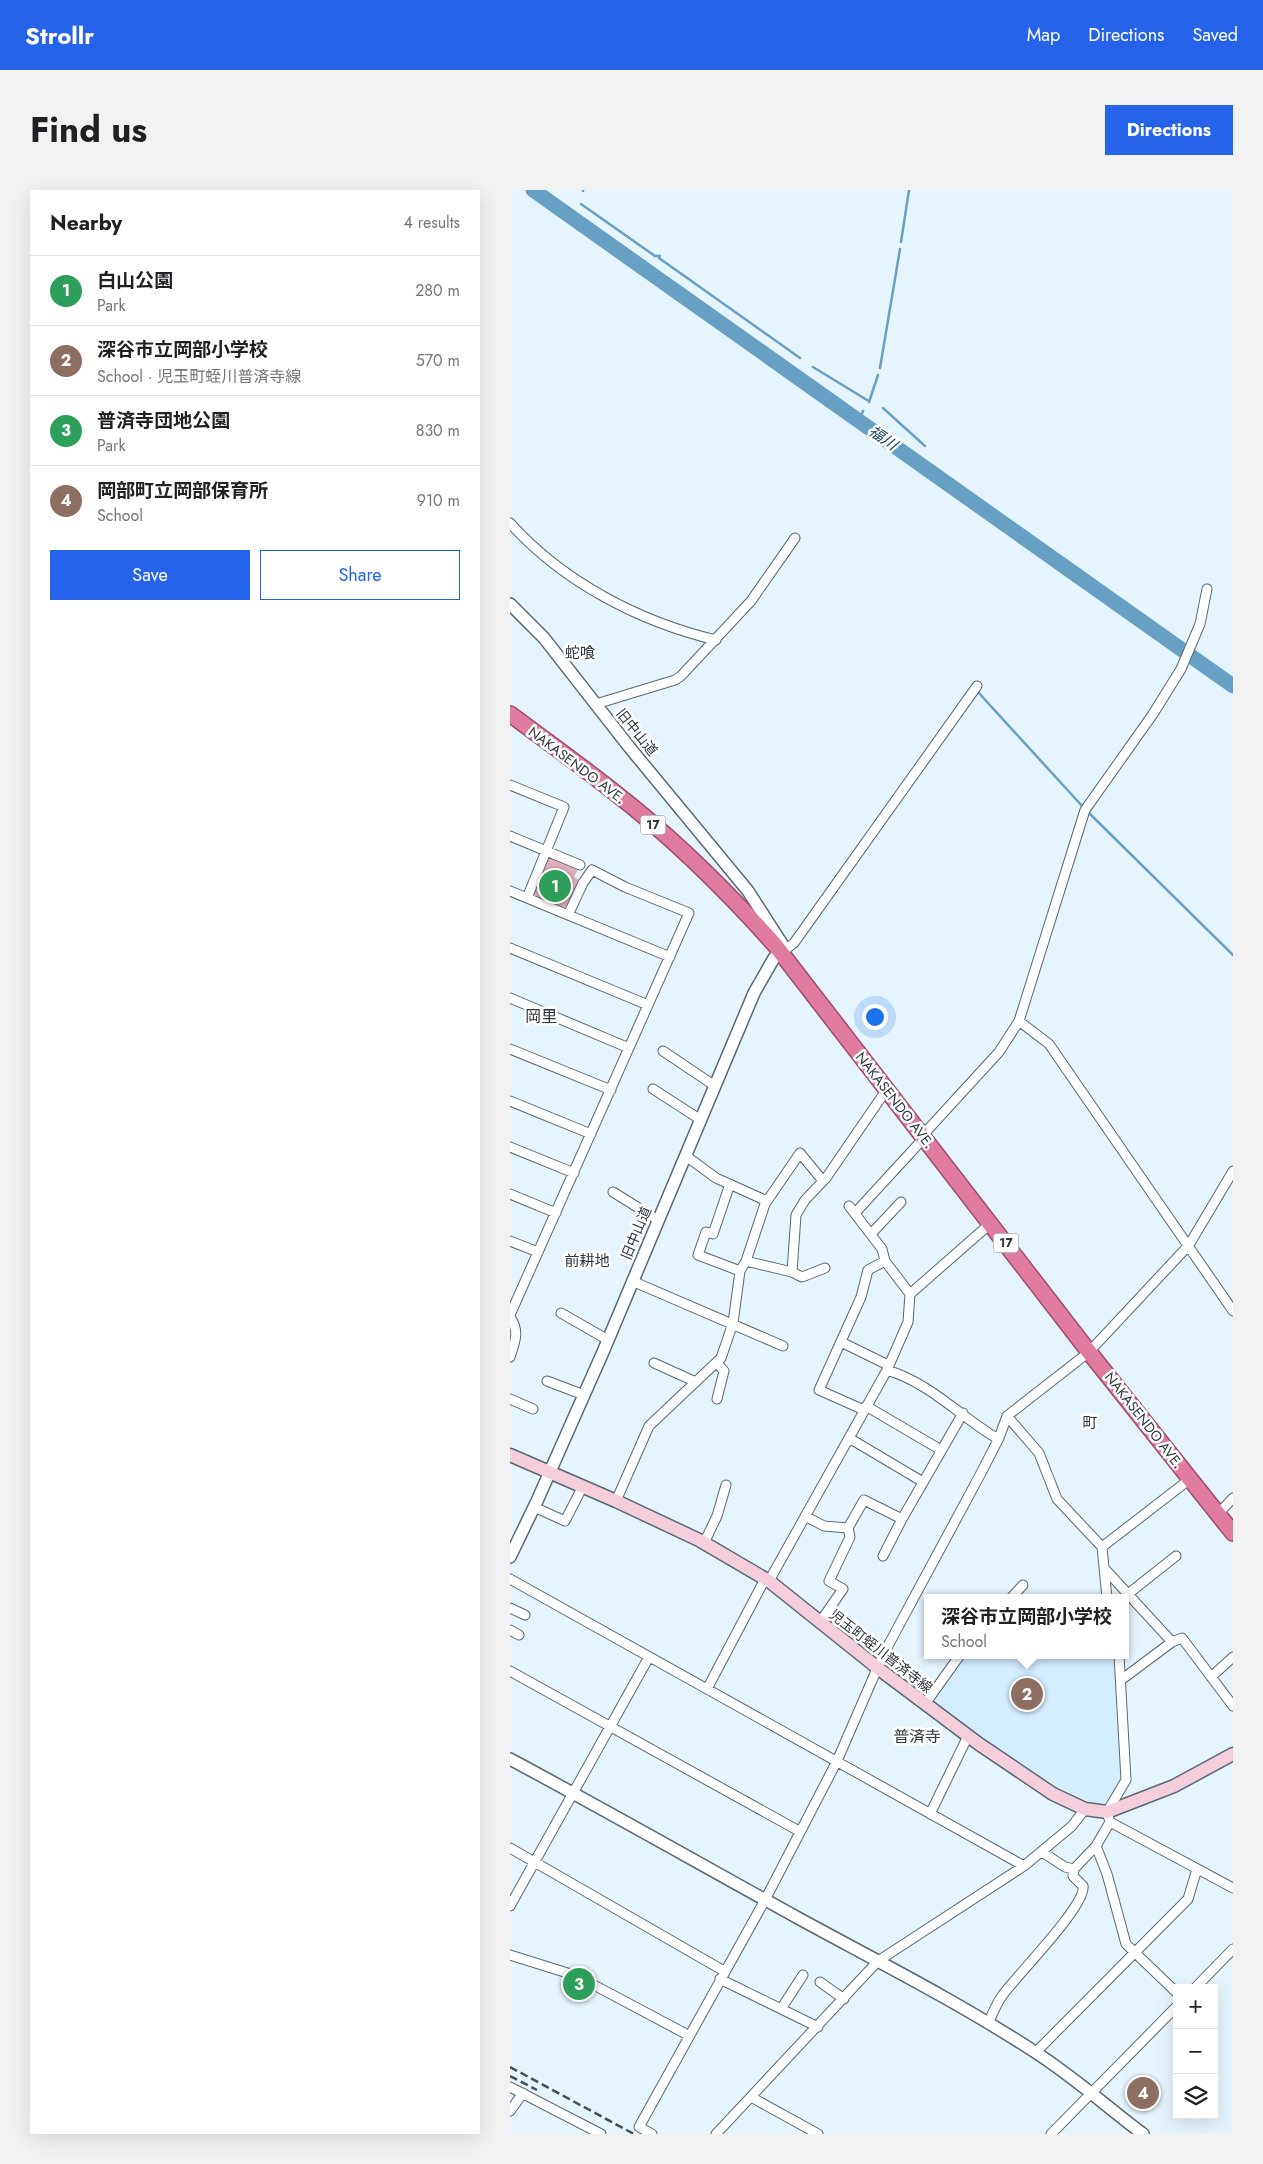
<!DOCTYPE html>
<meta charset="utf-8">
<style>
:root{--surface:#fff;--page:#f2f2f2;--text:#202124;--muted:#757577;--line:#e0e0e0;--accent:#2563eb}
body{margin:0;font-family:Jost,"Noto Sans JP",sans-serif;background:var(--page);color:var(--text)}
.controls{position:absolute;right:15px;bottom:15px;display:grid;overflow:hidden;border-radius:0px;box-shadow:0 5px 20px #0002}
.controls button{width:45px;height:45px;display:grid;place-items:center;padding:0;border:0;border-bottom:1px solid var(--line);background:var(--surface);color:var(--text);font:25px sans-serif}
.you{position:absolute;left:364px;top:826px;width:18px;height:18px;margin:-12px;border:4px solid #fff;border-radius:50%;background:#1a73e8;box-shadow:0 0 0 8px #1a73e833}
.badge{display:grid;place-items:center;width:32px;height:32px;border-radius:50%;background:var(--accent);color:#fff;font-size:16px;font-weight:700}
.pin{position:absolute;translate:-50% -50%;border:2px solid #fff;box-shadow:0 1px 5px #0006}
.popup{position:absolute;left:414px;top:1404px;width:205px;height:65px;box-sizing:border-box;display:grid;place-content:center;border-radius:0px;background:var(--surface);filter:drop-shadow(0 1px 4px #0005);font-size:16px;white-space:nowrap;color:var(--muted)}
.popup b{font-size:19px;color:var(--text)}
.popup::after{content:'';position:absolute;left:50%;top:100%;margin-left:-10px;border:10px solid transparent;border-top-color:var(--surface)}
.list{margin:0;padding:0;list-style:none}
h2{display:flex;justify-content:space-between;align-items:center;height:65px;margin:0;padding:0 20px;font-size:21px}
h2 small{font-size:16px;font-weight:400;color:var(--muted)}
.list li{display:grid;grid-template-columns:32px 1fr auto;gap:15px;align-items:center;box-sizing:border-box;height:70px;padding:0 20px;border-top:1px solid var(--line)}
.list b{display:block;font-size:19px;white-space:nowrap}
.list p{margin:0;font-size:16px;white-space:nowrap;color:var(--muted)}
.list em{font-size:16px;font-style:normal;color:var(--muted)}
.actions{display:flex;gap:10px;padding:15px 20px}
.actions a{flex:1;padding:11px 0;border:1px solid var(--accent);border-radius:0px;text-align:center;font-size:18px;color:var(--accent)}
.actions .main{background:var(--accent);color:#fff}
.icon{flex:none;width:28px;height:28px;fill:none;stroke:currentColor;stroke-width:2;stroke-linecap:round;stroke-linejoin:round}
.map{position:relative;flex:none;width:723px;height:1944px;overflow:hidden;border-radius:0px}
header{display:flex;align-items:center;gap:30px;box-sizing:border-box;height:70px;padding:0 25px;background:var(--accent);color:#fff}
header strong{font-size:24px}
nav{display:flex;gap:28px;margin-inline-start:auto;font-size:18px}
.intro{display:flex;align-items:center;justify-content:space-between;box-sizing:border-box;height:120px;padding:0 30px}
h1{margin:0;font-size:35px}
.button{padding:12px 22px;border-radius:0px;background:var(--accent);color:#fff;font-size:18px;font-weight:700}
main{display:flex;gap:30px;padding:0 30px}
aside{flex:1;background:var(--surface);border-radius:0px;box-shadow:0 5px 20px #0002}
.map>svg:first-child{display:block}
</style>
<header>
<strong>Strollr</strong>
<nav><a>Map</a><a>Directions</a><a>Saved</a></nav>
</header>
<div class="intro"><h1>Find us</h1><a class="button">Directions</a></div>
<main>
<aside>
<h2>Nearby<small>4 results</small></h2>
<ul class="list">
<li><span class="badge" style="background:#2e9e5b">1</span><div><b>白山公園</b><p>Park</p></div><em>280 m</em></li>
<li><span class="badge" style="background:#8d6e63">2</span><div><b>深谷市立岡部小学校</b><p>School · 児玉町蛭川普済寺線</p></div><em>570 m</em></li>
<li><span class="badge" style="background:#2e9e5b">3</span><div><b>普済寺団地公園</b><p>Park</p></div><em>830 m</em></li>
<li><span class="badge" style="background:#8d6e63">4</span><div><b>岡部町立岡部保育所</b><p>School</p></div><em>910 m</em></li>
</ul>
<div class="actions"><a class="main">Save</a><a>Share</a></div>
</aside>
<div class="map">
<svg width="723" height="1944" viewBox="0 0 723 1944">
<rect width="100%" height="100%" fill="#e6f4fe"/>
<path fill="#d3ecfe" d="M454 1465H606V1516L614 1586 597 1610 593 1613 582 1612 556 1601 488 1560 422 1512Z"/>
<path fill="#e0b1bd" d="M37 665 69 678 64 687 69 690 58 719 55 720 21 705Z"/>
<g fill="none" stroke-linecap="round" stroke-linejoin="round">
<path stroke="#67a0c5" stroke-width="2.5" d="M73 1V0
M71 14 145 66H150L149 68 290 168
M391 52 399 0
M303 177 357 210
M370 178 390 59
M359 212 368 185
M373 218 415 256
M349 231 353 221
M468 502 573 617
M577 621 723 765"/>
<path stroke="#67a0c5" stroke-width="15" d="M23 0 723 496"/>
<defs>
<path id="minor" d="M0 333C53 392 130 432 206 450
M86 514 165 490 171 486 241 411 285 348
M0 595 54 617 17 708
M0 646 70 675
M0 701 160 767
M0 758 138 815
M271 763 284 753 467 496
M0 808 119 858
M509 831 539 854 723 1121
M0 859 101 900
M153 861 205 896
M143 899 191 930
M0 911 81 944
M412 946 489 862 509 831 575 620 643 524 671 479 690 434 697 399
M0 957 64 983
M176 966 206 988 257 1011
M313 991 290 963 255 1014 236 1071 282 1082 286 1025 295 1010 316 988 377 899
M220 994 203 1044 196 1042 188 1065 230 1081
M103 1002 148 1030
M0 1004 46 1023
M339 1016 372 1059 375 1071
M345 1023 414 948
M361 1044 391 1012
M0 1051 28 1062
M282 1082 292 1087 315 1078
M122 1091 273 1156
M51 1123 98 1150
M0 1125 179 723 115 697 82 680 73 693 58 725
M0 1127C10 1141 5 1152 0 1167
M331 1152 378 1175
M144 1173 186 1192
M207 1173 214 1181 207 1209
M377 1180C422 1194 449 1226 488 1249
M37 1191 74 1205
M0 1209 23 1219
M356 1216 431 1260
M354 1220 309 1200 351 1107 358 1080 375 1071 400 1104
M497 1226 529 1263 547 1309 592 1357 597 1408
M339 1248 413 1292
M106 1311 139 1236 211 1168 223 1133 230 1081 236 1071
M24 1317 55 1331 73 1296
M708 1324 723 1308
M295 1326 314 1336 338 1338
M194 1353 207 1326 216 1295
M592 1357 680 1289
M373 1366 392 1329 453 1223
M594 1378 662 1452 611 1490
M0 1389 514 1676
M259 1391 377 1180 398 1132 400 1104 481 1033
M618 1404 666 1366
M501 1408 513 1395
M0 1418 15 1425
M310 1432 333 1399 319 1391 340 1347 338 1338 354 1310 392 1329
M0 1440 9 1445
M662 1452 672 1448 723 1516
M609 1465 616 1590 597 1622 600 1632 723 1698
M0 1481 289 1641
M701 1487 723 1467
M197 1499 255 1389
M415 1514 450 1465
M420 1624 458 1546
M586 1656 597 1684 616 1754 667 1803
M0 1658 214 1781
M532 1662 555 1677 564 1679 586 1656 600 1632
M0 1716 139 1467
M0 1765 67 1786 178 1845
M210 1789 308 1837
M310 1792 334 1809
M685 1798 723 1759
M271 1819 293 1785
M478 1834C482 1825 486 1814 492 1806 505 1787 577 1715 573 1696L563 1686 564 1679
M526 1862 678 1709 687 1679
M0 1897 91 1944
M241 1907 308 1944
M0 1921 13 1903
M142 1944 129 1937 255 1710 327 1571 373 1465 470 1285 489 1248 497 1226 579 1162 679 1055 723 981
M206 1944 368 1771 514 1676 562 1636 575 1619
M541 1944 667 1816"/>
<path id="tertiary" d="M0 414 34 448 120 558 238 701 274 757 271 763 264 768 244 803 93 1162 27 1311 0 1367
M0 1569C97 1621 192 1675 288 1728 367 1771 450 1813 525 1862 564 1887 597 1917 633 1944"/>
<path id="secondary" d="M0 1265 106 1311 189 1350 259 1391 369 1479 469 1554 543 1604 575 1619 597 1622 664 1596 723 1564"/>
<path id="trunk" d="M0 524C35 550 70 575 104 602 162 647 216 700 265 755L579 1162 723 1343"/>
</defs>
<use href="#minor" stroke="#596974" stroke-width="11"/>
<use href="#tertiary" stroke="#596974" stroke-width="14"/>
<use href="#secondary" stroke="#596974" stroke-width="15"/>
<use href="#trunk" stroke="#9e4f6d" stroke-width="18"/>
<use href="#minor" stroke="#fff" stroke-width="9"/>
<use href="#tertiary" stroke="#fff" stroke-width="11"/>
<use href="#secondary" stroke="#f4cedb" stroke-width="12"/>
<use href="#trunk" stroke="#e07ca0" stroke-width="15"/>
<path stroke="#474f55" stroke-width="2.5" stroke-dasharray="8 4" stroke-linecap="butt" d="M0 1877 124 1944
M0 1886 27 1900"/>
</g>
<g text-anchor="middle" stroke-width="5" stroke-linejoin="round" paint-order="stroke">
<g fill="#fff" stroke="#6e7376" stroke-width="1">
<rect x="130.5" y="625.5" width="25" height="19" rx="4"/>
<rect x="483.5" y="1043.5" width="25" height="19" rx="4"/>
</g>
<g font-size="12" font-weight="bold" fill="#30373c">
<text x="143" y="639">17</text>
<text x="496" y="1057">17</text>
</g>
<g font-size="14" fill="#30373c" stroke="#fff">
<text transform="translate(127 542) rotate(51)" y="5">旧中山道</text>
<text transform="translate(67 575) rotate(37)" y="5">NAKASENDO AVE.</text>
<text transform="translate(385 910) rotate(52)" y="5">NAKASENDO AVE.</text>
<text transform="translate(126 1043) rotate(-67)" y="5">旧中山道</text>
<text transform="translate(634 1230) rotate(52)" y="5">NAKASENDO AVE.</text>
<text transform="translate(371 1461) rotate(38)" y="5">児玉町蛭川普済寺線</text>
</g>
<g font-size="15" font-style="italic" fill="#0e3d57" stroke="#fff">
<text transform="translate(373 248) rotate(35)" y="5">福川</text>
</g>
<g font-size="15" fill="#30373c" stroke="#fff">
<text x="70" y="468">蛇喰</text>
<text x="77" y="1076">前耕地</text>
<text x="580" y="1238">町</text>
</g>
<g font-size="16" fill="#30373c" stroke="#fff">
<text x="31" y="832">岡里</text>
<text x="407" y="1552">普済寺</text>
</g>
</g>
</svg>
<div class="controls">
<button>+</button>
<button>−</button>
<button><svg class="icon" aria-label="layers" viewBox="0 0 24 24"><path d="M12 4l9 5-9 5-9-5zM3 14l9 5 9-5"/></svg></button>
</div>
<div class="you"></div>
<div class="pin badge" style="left:45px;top:696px;background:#2e9e5b">1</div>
<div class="pin badge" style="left:517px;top:1504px;background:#8d6e63">2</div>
<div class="popup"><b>深谷市立岡部小学校</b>School</div>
<div class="pin badge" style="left:69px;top:1794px;background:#2e9e5b">3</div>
<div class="pin badge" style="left:633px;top:1903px;background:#8d6e63">4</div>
</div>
</main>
